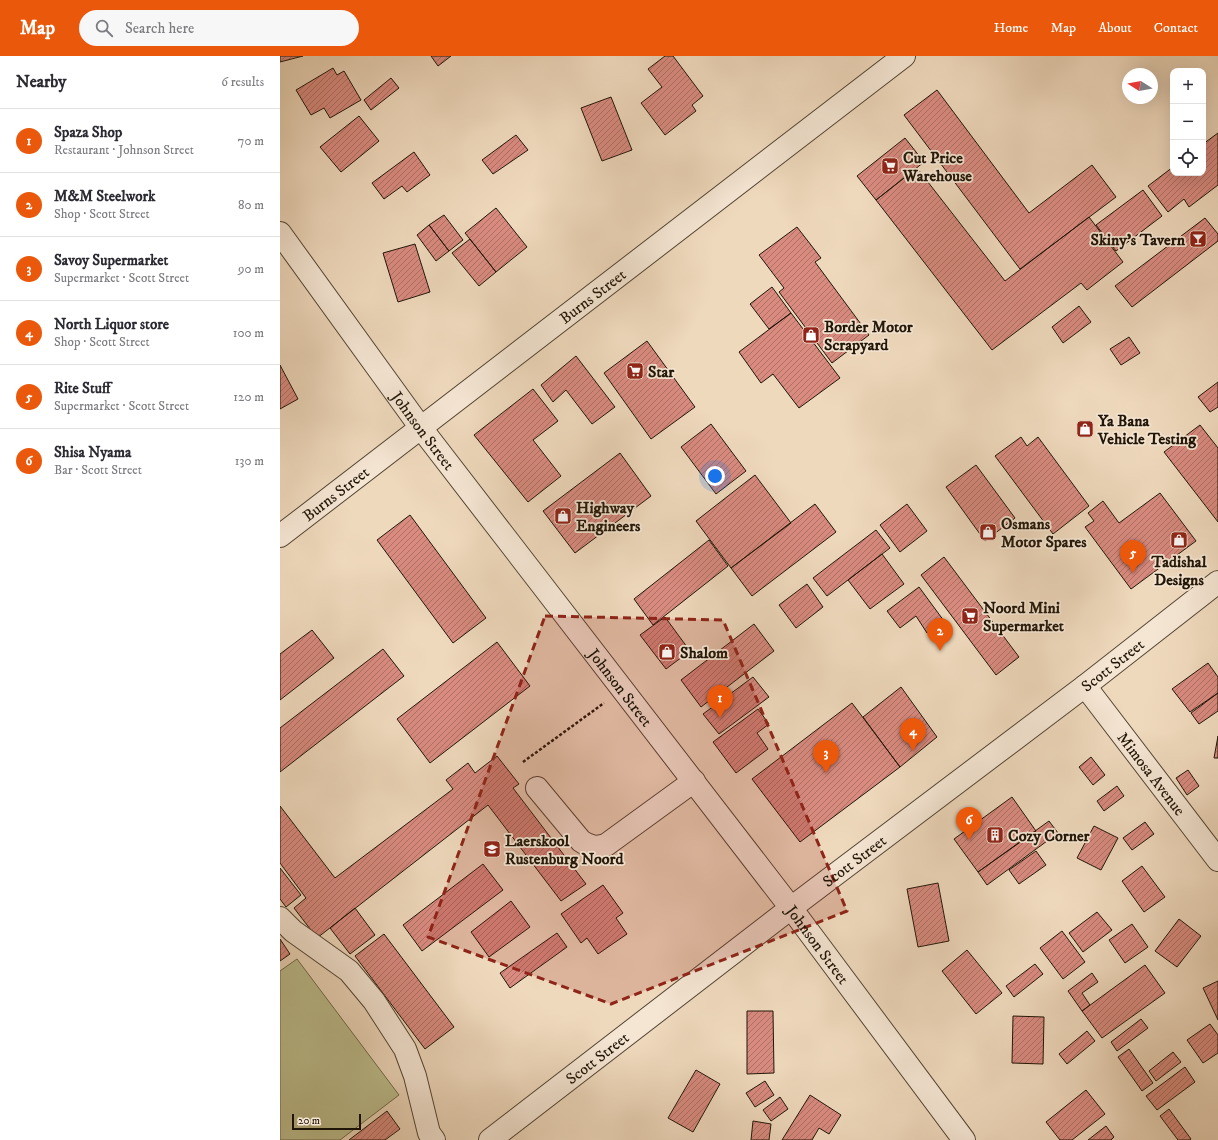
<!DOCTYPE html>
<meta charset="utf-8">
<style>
:root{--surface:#fff;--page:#f7f7f7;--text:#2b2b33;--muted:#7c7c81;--line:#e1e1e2;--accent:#ea580c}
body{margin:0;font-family:"IM FELL DW Pica",serif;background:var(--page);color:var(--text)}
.controls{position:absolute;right:12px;top:12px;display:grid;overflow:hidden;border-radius:8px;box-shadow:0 4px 16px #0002}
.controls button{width:36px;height:36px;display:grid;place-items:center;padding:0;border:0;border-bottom:1px solid var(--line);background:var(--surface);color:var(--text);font:20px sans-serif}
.compass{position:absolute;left:842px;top:12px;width:36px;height:36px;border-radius:50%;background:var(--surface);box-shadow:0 4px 16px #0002;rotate:281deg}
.scale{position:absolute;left:12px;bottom:10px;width:69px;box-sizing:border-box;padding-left:4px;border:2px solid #201507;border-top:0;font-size:11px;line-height:14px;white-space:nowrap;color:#201507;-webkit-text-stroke:3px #f5e6d4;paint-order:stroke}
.you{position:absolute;left:435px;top:420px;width:14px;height:14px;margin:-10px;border:3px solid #fff;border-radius:50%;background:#1a73e8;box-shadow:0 0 0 6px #1a73e833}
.badge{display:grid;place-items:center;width:26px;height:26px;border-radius:50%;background:var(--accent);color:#fff;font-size:13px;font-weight:700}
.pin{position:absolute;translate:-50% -33px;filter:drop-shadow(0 1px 2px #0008)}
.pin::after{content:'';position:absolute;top:21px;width:14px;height:12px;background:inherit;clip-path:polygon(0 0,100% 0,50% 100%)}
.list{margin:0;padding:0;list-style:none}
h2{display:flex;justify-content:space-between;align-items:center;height:52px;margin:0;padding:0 16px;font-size:17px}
h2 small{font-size:13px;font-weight:400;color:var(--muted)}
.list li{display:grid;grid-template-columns:26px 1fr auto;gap:12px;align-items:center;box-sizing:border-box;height:64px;padding:0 16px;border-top:1px solid var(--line)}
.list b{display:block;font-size:15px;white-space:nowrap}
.list p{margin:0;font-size:13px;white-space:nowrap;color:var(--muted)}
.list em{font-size:13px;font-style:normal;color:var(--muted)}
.icon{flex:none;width:22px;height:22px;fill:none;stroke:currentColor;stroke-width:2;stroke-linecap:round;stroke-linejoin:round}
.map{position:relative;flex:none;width:938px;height:1084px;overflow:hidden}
header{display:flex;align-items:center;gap:24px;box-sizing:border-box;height:56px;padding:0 20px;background:var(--accent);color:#fff}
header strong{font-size:19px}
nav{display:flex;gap:22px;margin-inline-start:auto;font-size:14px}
.search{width:280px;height:36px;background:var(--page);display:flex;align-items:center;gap:10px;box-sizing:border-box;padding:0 14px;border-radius:22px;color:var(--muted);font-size:15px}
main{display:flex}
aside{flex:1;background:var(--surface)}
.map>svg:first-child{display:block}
</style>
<header>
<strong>Map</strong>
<div class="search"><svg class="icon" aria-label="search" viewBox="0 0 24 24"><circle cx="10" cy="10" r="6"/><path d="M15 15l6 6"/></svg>Search here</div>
<nav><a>Home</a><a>Map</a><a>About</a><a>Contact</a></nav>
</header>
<main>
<aside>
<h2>Nearby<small>6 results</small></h2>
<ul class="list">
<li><span class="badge">1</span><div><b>Spaza Shop</b><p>Restaurant · Johnson Street</p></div><em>70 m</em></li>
<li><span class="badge">2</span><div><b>M&amp;M Steelwork</b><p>Shop · Scott Street</p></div><em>80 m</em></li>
<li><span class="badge">3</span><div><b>Savoy Supermarket</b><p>Supermarket · Scott Street</p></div><em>90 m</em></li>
<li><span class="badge">4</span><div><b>North Liquor store</b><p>Shop · Scott Street</p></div><em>100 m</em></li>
<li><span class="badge">5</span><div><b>Rite Stuff</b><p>Supermarket · Scott Street</p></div><em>120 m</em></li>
<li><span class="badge">6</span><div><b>Shisa Nyama</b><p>Bar · Scott Street</p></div><em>130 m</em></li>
</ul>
</aside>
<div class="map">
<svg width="938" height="1084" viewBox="0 0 938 1084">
<defs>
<pattern id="building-hatch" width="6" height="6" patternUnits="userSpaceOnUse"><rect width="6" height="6" fill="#d98b80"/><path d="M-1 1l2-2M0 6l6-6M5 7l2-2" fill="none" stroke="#b07067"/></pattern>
</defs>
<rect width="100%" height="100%" fill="#efd9bd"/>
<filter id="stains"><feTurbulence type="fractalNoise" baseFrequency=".005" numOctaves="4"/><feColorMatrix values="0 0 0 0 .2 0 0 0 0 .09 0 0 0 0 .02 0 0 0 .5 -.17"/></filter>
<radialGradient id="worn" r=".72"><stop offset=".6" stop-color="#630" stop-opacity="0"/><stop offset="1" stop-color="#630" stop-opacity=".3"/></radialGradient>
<path fill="#bdbe8e" stroke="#6e6a4a" d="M17 903 119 1039 60 1084H0V915Z"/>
<path fill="url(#building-hatch)" stroke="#201507" d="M0 0H23L0 6Z
M151 0H171L158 10Z
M385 0H393L423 40 412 49 416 55 385 79 361 47 382 31 368 13Z
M53 12 57 19 64 15 81 44 50 62 44 52 31 59 16 34Z
M111 22 119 32 91 54 84 44Z
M657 34 749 157 812 109 836 141 740 213 624 59Z
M331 41 352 94 322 105 301 52Z
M79 60 99 85 61 116 40 91Z
M938 77V129L909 151 904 143 888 156 868 130 893 111V117H923V88Z
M236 79 248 94 213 118 202 104Z
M625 82 644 106 596 144 577 120Z
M134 96 150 119 127 136 122 130 104 143 92 127Z
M637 112 725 225 809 161 843 206 807 234 801 227 712 294 596 144Z
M863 134 882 160 836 195 816 169Z
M216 152 247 191 216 216 185 177Z
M164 159 183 184 169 195 149 169Z
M925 162 938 178V185L852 251 835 230Z
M149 169 169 195 156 205 137 179Z
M517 171 541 202 535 206 589 279 552 307 499 236 504 232 479 199Z
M190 183 216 216 199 230 172 197Z
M135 188 150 236 118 246 103 197Z
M492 231 511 257 489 273 470 248Z
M799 250 811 266 783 287 772 271Z
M511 257 560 322 519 352 493 318 481 327 459 296Z
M849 281 860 297 841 309 830 293Z
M367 285 415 351 371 383 324 317Z
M296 300 335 351 312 368 286 334 273 346 261 329Z
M0 309 18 343 0 353Z
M938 326V351L930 356 918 341Z
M253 333 278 365 253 384 281 420 248 446 194 379Z
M431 368 466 415 436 438 401 391Z
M920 369 938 392V466L884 396Z
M741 381 747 390 758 381 809 450 773 478 715 400Z
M340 397 371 440 295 497 263 455Z
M696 409 735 462 705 485 666 431Z
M475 419 511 467 451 512 416 465Z
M880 437 916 485 851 533 805 471 814 465 808 457 823 445 839 467Z
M535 448 556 476 472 540 451 512Z
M627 448 647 475 620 496 600 469Z
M130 459 206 562 173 587 97 484Z
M596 474 610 492 547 540 533 522Z
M429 484 448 510 373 569 354 543Z
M602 498 624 528 590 553 568 524Z
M664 501 739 601 716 619 641 519Z
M527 528 543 551 516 572 499 549Z
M639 531 664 565 647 577 636 560 620 572 607 555Z
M385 561 410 595 386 613 360 579Z
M474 568 494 595 421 651 401 624Z
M32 574 54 602 0 644V598Z
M217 586 250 630 150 707 117 663Z
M103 593 124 620 0 716V672Z
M928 607 938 621V637L910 656 892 633Z
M473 621 489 641 439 678 423 658Z
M621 631 657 681 620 711 583 661Z
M938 637V655L919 668 911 657Z
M572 647 620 711 520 786 472 723Z
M478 653 489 668 477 677 488 693 456 717 433 686Z
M938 680V702H934Z
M217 700 239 728 233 732 306 828 281 845 208 749 37 882 14 852 26 842 0 807V750L55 822 173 733 166 724 188 707 195 717Z
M811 701 825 719 813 729 799 711Z
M908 714 919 730 907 739 896 722Z
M837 730 844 740 824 755 817 745Z
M732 741 756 775 698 816 674 783Z
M769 765 778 777 707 829 698 816Z
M865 766 874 778 852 794 843 782Z
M814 770 838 782 821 814 797 802Z
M756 795 766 809 739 828 729 814Z
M203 808 223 834 142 895 123 869Z
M862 810 885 841 864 856 842 825Z
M0 812 21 839 6 851 0 843Z
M658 827 669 885 638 891 627 833Z
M323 829 343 857 336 862 347 878 318 898 307 882 301 887 281 858Z
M231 845 250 871 209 901 191 876Z
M75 852 95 879 70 898 50 872Z
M817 856 832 874 803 896 789 877Z
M899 863 921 880 897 911 875 895Z
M852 868 868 891 845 907 829 884Z
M782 875 805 906 783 923 760 892Z
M277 877 287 891 230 932 220 917Z
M104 878 174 971 145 993 75 900Z
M0 883 10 898 0 905Z
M687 894 722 937 696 958 662 915Z
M755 908 763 918 734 941 726 930Z
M865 909 885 937 822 982 802 955Z
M812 917 818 926 802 937 810 949 802 955 788 935Z
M938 925V964L923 932Z
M467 955H493L494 1017 467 1018Z
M733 960 764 961 763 1008 732 1007Z
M861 963 868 972 837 995 831 986Z
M930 968 938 979V997L923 1007 907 984Z
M807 975 815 985 787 1008 779 998Z
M849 993 873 1027 862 1035 838 1001Z
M893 996 901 1006 876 1025 869 1015Z
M905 1011 915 1026 877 1054 866 1040Z
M416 1014 440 1028 413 1076 388 1062Z
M485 1025 494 1039 475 1051 466 1037Z
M806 1034 825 1058 792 1084H780L766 1066Z
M530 1039 561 1059 549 1078 539 1072 532 1084H502Z
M500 1041 508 1053 491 1065 483 1054Z
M889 1053 911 1083 910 1084H898L880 1060Z
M107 1055 120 1073 105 1084H69Z
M473 1065 491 1068 489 1084H471Z
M826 1070 834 1081 831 1084H808Z"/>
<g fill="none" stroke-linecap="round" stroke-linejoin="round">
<defs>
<g id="minor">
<path id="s1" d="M0 177 141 372 511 852 684 1084"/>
<path id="s2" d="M0 480 624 0"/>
<path id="s3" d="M805 630 938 804"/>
<path d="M257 732 301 785C310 791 316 792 326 789L414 725"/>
<path d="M0 862 13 875 69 915 94 945 125 993 135 1020 149 1077 154 1084"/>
<path id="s4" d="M210 1084 511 852 805 630 938 526"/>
</g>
</defs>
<use href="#minor" stroke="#544634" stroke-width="24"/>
<path stroke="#201507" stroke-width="2.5" stroke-dasharray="3 2" stroke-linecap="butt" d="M243 706 324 647"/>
<use href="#minor" stroke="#f5e6d4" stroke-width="22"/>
</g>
<path fill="#8f2418" fill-opacity="0.2" stroke="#8f2418" stroke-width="3" stroke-dasharray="8 5" stroke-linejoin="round" d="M265 560 443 564 567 855 331 948 148 881Z"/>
<defs>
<symbol id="supermarket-square" viewBox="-11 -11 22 22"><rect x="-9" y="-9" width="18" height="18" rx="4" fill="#8f2418" stroke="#f5e6d4"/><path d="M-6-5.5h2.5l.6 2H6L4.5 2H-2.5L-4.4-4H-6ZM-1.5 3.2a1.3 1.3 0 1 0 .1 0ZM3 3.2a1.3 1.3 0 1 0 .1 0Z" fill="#fff"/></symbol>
<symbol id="bar-square" viewBox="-11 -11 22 22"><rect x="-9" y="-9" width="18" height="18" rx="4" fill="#8f2418" stroke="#f5e6d4"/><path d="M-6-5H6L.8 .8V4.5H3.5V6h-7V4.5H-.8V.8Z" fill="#fff"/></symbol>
<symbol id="shop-square" viewBox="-11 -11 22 22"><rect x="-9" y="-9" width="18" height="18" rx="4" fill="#8f2418" stroke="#f5e6d4"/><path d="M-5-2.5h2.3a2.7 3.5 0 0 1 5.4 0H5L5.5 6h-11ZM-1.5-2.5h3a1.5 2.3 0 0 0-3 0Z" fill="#fff"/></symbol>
<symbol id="building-square" viewBox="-11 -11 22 22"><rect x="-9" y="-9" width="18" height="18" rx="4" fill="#8f2418" stroke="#f5e6d4"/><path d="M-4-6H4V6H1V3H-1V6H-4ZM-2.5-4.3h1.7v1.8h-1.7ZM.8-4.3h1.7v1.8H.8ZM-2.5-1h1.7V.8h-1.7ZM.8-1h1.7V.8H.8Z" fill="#fff"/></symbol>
<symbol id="school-square" viewBox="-11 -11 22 22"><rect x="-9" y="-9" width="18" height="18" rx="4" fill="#8f2418" stroke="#f5e6d4"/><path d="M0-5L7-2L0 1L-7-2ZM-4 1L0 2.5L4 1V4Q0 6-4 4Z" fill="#fff"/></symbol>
</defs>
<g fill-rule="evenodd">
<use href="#supermarket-square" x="600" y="100" width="20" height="20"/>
<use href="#bar-square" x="908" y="173" width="20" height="20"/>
<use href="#shop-square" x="521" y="269" width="20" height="20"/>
<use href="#supermarket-square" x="345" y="305" width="20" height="20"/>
<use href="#shop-square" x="795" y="363" width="20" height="20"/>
<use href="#shop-square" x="273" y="450" width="20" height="20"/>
<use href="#shop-square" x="698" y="466" width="20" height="20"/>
<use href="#shop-square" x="889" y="474" width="20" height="20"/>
<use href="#supermarket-square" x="680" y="550" width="20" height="20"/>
<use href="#shop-square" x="377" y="586" width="20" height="20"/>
<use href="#building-square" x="705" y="769" width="20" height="20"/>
<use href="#school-square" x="202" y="783" width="20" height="20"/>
</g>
<g text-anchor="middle" stroke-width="3.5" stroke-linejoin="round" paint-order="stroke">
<g font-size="16" font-weight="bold" fill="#201507" stroke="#f5e6d4" text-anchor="start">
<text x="623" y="107">Cut Price<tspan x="623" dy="18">Warehouse</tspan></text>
<text x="905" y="189" text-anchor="end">Skiny's Tavern</text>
<text x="544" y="276">Border Motor<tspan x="544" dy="18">Scrapyard</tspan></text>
<text x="368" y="321">Star</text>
<text x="818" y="370">Ya Bana<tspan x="818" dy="18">Vehicle Testing</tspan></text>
<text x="296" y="457">Highway<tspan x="296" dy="18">Engineers</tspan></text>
<text x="721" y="473">Osmans<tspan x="721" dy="18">Motor Spares</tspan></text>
<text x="899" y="511" text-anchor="middle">Tadishal<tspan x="899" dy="18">Designs</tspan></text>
<text x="703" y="557">Noord Mini<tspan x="703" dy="18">Supermarket</tspan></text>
<text x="400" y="602">Shalom</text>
<text x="728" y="785">Cozy Corner</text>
<text x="225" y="790">Laerskool<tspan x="225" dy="18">Rustenburg Noord</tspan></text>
</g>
<g font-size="16" fill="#201507" stroke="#f5e6d4">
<text dy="6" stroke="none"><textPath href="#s2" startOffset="394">Burns Street</textPath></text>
<text dy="6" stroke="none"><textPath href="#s1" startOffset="244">Johnson Street</textPath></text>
<text dy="6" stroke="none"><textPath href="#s2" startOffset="70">Burns Street</textPath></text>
<text dy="6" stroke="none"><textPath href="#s4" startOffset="783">Scott Street</textPath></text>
<text dy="6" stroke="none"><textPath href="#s1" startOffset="568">Johnson Street</textPath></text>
<text dy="6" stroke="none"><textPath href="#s3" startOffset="110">Mimosa Avenue</textPath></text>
<text dy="6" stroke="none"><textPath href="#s4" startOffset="459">Scott Street</textPath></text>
<text dy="6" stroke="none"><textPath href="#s1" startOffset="892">Johnson Street</textPath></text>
<text dy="6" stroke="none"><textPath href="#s4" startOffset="135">Scott Street</textPath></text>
</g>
</g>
<rect width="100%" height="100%" filter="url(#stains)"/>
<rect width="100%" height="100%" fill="url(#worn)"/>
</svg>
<div class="controls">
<button>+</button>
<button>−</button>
<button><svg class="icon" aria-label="locate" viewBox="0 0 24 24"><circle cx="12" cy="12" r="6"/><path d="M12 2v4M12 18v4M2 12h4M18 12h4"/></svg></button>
</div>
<svg class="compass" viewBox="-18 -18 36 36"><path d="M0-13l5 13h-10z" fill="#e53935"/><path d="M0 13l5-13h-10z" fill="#7c7c81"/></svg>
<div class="scale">20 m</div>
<div class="you"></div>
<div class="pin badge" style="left:440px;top:662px">1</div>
<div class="pin badge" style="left:660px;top:595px">2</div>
<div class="pin badge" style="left:546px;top:717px">3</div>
<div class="pin badge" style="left:633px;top:695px">4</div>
<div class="pin badge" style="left:853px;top:517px">5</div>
<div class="pin badge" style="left:689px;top:784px">6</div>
</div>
</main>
